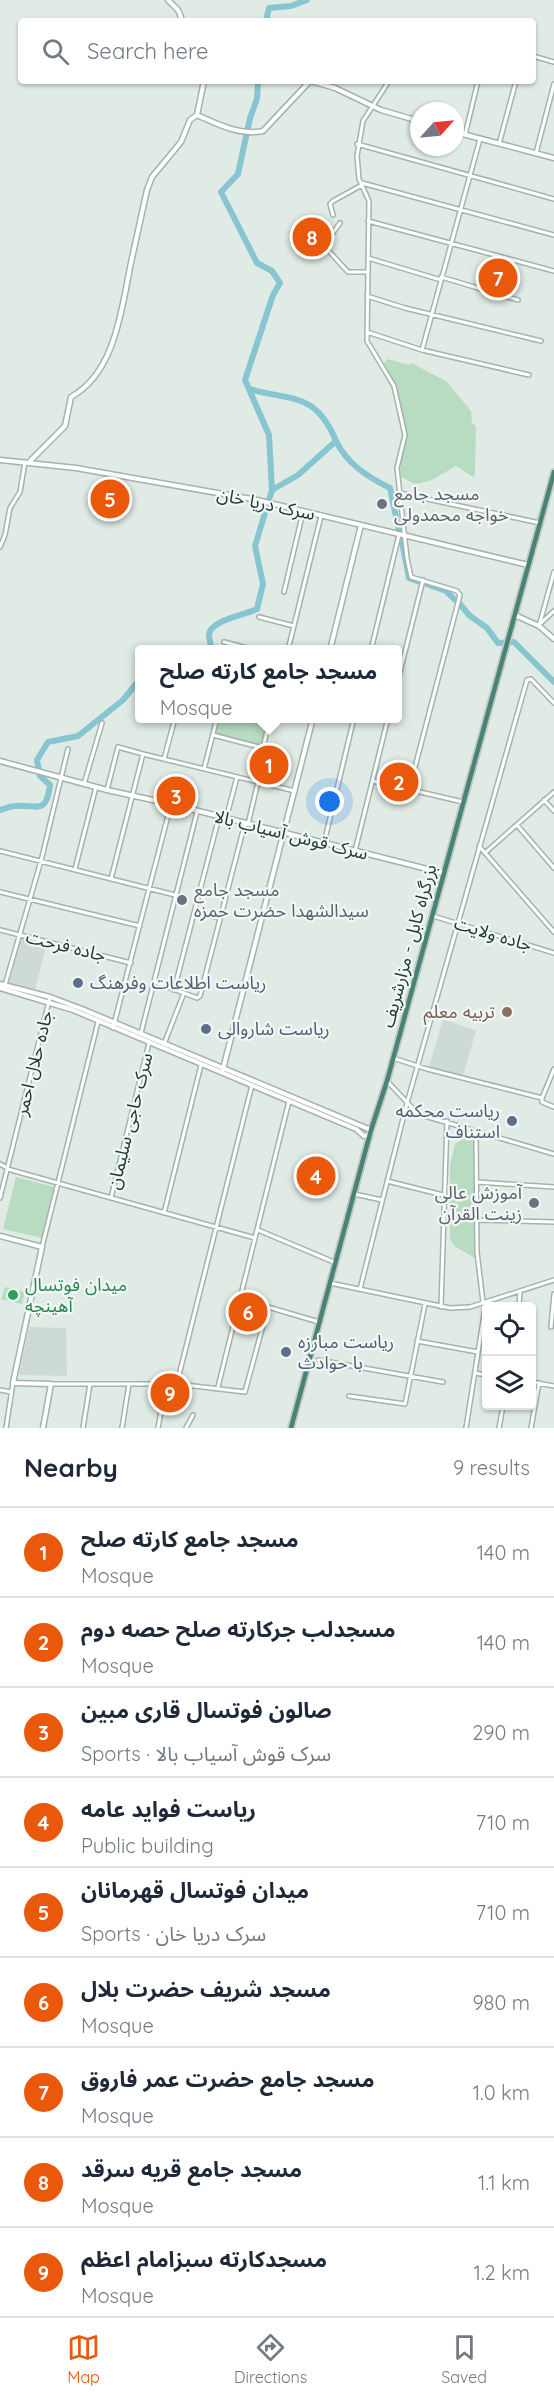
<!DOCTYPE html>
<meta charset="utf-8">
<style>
:root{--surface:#fff;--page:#f2f2f3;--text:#1f2937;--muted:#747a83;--line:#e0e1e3;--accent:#ea580c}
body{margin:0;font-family:Quicksand,"Noto Sans Arabic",sans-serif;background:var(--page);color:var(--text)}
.controls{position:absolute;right:18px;bottom:18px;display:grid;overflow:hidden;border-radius:6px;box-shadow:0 2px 4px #0004}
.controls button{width:54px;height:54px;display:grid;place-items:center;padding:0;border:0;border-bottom:2px solid var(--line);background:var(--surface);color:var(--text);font:30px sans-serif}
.compass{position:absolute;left:410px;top:102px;width:54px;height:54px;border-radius:50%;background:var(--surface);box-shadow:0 2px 4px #0004;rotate:63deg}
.you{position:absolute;left:330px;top:802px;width:21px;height:21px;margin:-15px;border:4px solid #fff;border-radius:50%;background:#1a73e8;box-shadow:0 0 0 9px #1a73e833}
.badge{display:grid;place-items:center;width:39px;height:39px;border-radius:50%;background:var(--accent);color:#fff;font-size:20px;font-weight:700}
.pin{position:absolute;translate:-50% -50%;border:3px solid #fff;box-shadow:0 2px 6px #0006}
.popup{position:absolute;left:135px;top:645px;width:267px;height:78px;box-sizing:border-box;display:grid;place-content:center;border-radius:6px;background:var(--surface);filter:drop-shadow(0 2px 4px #0005);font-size:20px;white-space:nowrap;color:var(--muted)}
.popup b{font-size:22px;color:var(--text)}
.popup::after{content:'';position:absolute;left:50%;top:100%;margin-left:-12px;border:12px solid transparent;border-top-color:var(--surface)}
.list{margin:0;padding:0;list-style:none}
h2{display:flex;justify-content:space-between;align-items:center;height:78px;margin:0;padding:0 24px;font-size:26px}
h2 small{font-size:20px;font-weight:400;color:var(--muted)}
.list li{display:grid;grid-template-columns:39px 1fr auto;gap:18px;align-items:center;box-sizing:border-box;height:90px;padding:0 24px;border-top:2px solid var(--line)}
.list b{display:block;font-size:22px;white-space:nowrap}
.list p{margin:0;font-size:20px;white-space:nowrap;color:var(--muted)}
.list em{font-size:20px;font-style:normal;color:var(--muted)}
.icon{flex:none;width:33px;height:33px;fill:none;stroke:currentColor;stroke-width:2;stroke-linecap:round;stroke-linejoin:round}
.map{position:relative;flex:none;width:554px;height:1428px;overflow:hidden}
.search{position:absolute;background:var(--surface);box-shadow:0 2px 4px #0004;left:18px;right:18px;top:18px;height:66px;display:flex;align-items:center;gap:15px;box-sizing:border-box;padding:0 21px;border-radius:6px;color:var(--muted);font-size:22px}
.sheet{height:888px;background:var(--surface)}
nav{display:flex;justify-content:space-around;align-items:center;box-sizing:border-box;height:84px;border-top:2px solid var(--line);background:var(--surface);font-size:16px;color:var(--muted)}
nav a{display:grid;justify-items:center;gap:3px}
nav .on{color:var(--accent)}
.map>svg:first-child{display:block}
</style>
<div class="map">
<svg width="554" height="1428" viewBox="0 0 554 1428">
<rect width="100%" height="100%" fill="#e0ebe6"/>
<path fill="#cedbd5" d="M22 936 47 943 35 990 9 983Z
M443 1019 476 1031 463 1076 429 1067Z
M29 1327 66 1328 67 1376 19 1375Z"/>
<path fill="#b8dcc2" d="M387 359 409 365 411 363 446 381 471 411 472 423 476 426 475 474 473 477 456 466 430 481 415 484 401 477C398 463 406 450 406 436 405 411 395 385 384 363Z
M220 718 268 719 261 746 216 734Z
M471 1133 476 1135 478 1260 454 1246 450 1239V1165L455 1144Z
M16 1177 54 1187 42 1238 3 1229Z
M5 1287 25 1292 22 1304 1 1299Z"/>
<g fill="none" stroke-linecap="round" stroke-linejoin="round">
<path stroke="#87c5d1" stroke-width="6" d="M266 21 269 8 291 6 307 0
M249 389C292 401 316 392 336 441L298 475 272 490
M336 441C347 464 368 477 390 488L399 531
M401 537 409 578 420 582
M424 583 446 591 455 600
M459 603 470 616 487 628 498 643 514 642 554 682
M212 650C211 645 209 639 209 635 210 620 245 615 257 609L263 584 255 546 272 490 269 435 245 380 273 295 280 283 272 271 257 263 221 192 238 174 250 118 257 99 258 81
M0 810C5 809 10 806 15 806 37 804 46 816 50 785L40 776 37 760 48 742 78 736 123 700 140 679"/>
<defs>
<path id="minor" d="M533 56 554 62
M389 81 363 121 357 156 359 179 369 201 367 341 394 386 405 435 397 468 407 558 411 577 457 591 460 595 409 790
M465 135 478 81
M357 144 554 199
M499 144 516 81
M536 153 554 84
M362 183 554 235
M333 215 330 204 333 201 362 185
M368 221 554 271
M340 223 327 241 326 248 348 272H367
M368 258 441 280
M441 277 518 300
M367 296 405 308 541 341
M367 332 422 350 529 375
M422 350 480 139
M399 493 540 523
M0 547 5 535 10 508 20 492 25 462
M284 592 303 512
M259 617 294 626
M541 623 554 611
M539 626 554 572
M224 642 255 650
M288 650 321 516
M371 650 399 535
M398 680 423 580
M213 735 263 748 270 718
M143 754 295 791
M164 759 175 718
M204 769 217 718
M373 781 463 802
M84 784 102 723
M107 790 118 747 143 754 111 879
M544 800 554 811
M226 819 237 777
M248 824 258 782
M517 825 554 868
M324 843 354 718
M479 846 554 932
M0 851 175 895
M355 851 388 718
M486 852 554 792
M75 869 96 787
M0 892 140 926
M195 912 220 918
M433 916 554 953
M0 930 131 963
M155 982 197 998 200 996 245 823
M5 985 41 861 68 749
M174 990 219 817
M113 1028 171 804
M141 1033 197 812
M164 1044 184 993
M393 1058 427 1069 542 1098 554 1069
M387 1081 418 1114 554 1154
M542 1098V1102L554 1107
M476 1131 477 1252 483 1302
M0 1164 11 1170 255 1238
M387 1181 443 1195
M477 1182 554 1187
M354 1194 382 1200
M0 1198 50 997
M111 1198 149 1043
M164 1213 201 1065
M477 1220 554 1222
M258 1230 336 1263
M42 1247 98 1022
M330 1283 450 1308 470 1307 554 1280
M360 1289 407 1103 527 680 531 679 554 703
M519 1306 520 1291
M441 1307 447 1121
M551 1327 554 1294
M417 1341 478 1352
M318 1360 443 1382
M475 1373 486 1375
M532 1382 554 1386
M177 1383 252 1085
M51 1384H177L245 1392 268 1307 319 1322
M218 1387 289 1101
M0 1390 11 1392
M349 1396 405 1404 425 1304
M6 1428 13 1383
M83 1428 90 1384
M122 1428 129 1384
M158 1428 166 1384
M186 1428 193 1415
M466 1428 486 1302
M499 1428 503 1406
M531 1428 539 1383"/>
<path id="tertiary" d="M168 0 178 10 181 17 180 21
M311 81 335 88 381 110 419 121
M197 115C217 124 240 136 263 131L310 81
M455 132 554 158
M0 460 76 468 257 500 528 565
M30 461 65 426 71 397C117 372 122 304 132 258 137 235 142 213 147 190L152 177 181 142 190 120 197 115 204 81
M515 615 539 626 554 639
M330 650 361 525
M0 761 107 790 171 804 443 873
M0 984 50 997 82 1009 371 1130
M0 988 73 1010 356 1129 364 1136 370 1135
M223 1069 313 718
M0 1236 42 1247 13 1383 51 1384 43 1428"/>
<path id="trunk" d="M291 1428 371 1130 387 1081 554 472"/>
</defs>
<use href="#minor" stroke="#a3b3ad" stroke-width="6"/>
<use href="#tertiary" stroke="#a3b3ad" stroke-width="7"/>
<use href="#trunk" stroke="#c1c8c6" stroke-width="8"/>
<use href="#minor" stroke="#fff" stroke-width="3"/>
<use href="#tertiary" stroke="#fff" stroke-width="4"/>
<use href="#trunk" stroke="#488476" stroke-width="4.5"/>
</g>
<g fill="#6b7280" stroke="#f0f7f4" stroke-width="2">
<circle cx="382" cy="504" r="6"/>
<circle cx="182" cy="900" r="6"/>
<circle cx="534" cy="1203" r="6"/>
</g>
<g fill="#5c6f8a" stroke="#f0f7f4" stroke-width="2">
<circle cx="78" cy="983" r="6"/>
<circle cx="206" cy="1029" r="6"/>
<circle cx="512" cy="1121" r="6"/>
<circle cx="286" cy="1352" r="6"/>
</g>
<circle fill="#8d6e63" stroke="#f0f7f4" stroke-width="2" cx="507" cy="1012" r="6"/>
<circle fill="#2e9e5b" stroke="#f0f7f4" stroke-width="2" cx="13" cy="1295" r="6"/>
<g text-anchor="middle" stroke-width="4.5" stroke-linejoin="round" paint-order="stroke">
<g font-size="18" fill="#5b616d" stroke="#f0f7f4" text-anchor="start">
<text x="394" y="500">مسجد جامع<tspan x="394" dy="21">خواجه محمدولی</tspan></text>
<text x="194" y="896">مسجد جامع<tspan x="194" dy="21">سیدالشهدا حضرت حمزه</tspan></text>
<text x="522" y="1199" text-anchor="end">آموزش عالی<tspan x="522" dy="21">زینت القرآن</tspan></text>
</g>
<g font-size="18" fill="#203b34" stroke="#f0f7f4">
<text transform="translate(266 504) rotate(12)" y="6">سرک دریا خان</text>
<text transform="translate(291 835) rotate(14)" y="6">سرک قوش آسیاب بالا</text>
<text transform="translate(493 934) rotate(17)" y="6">جاده ولایت</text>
<text transform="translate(66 946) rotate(14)" y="6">جاده فرحت</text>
<text transform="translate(409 946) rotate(-75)" y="6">بزرگراه کابل - مزارشریف</text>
<text transform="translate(34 1063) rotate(-76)" y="6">جاده حلال احمر</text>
<text transform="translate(130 1121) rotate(-76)" y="6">سرک حاجی سلیمان</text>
</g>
<g font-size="18" fill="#4e5e75" stroke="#f0f7f4" text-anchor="start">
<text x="90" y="989">ریاست اطلاعات وفرهنگ</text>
<text x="218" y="1035">ریاست شاروالی</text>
<text x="500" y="1117" text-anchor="end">ریاست محکمه<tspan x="500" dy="21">استناف</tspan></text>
<text x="298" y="1348">ریاست مبارزه<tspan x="298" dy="21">با حوادث</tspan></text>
</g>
<g font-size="18" fill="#785e54" stroke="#f0f7f4" text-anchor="end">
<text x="495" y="1018">تربیه معلم</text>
</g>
<g font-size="18" fill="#27864d" stroke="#f0f7f4" text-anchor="start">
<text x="25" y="1291">میدان فوتسال<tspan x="25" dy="21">آهینچه</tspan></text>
</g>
</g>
</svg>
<div class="controls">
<button><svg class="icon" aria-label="locate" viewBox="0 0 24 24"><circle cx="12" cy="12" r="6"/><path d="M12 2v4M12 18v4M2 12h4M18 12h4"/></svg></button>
<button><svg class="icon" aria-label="layers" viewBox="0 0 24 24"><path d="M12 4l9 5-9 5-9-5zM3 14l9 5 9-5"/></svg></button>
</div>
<svg class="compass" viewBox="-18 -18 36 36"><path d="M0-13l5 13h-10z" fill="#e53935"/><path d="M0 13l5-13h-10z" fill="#747a83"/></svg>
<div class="you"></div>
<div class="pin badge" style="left:269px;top:765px">1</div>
<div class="popup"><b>مسجد جامع کارته صلح</b>Mosque</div>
<div class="pin badge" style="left:399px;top:782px">2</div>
<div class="pin badge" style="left:176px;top:796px">3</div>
<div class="pin badge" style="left:316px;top:1176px">4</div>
<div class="pin badge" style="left:110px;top:499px">5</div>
<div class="pin badge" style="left:248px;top:1312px">6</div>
<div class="pin badge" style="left:498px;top:278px">7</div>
<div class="pin badge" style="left:312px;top:237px">8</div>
<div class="pin badge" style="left:170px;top:1393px">9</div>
<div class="search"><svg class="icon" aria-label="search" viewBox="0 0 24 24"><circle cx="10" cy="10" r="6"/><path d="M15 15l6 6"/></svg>Search here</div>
</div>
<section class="sheet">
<h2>Nearby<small>9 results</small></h2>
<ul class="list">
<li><span class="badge">1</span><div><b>مسجد جامع کارته صلح</b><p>Mosque</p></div><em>140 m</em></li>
<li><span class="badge">2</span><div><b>مسجدلب جرکارته صلح حصه دوم</b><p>Mosque</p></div><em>140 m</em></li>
<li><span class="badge">3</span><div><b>صالون فوتسال قاری مبین</b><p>Sports · سرک قوش آسیاب بالا</p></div><em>290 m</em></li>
<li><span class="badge">4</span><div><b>ریاست فواید عامه</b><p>Public building</p></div><em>710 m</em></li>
<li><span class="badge">5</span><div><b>میدان فوتسال قهرمانان</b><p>Sports · سرک دریا خان</p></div><em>710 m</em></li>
<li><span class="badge">6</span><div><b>مسجد شریف حضرت بلال</b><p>Mosque</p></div><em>980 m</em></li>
<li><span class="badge">7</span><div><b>مسجد جامع حضرت عمر فاروق</b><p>Mosque</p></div><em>1.0 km</em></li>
<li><span class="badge">8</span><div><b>مسجد جامع قریه سرقد</b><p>Mosque</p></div><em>1.1 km</em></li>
<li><span class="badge">9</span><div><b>مسجدکارته سبزامام اعظم</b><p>Mosque</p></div><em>1.2 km</em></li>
</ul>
</section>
<nav>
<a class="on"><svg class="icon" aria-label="map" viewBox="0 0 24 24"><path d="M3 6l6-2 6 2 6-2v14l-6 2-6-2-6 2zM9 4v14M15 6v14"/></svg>Map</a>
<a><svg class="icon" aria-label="directions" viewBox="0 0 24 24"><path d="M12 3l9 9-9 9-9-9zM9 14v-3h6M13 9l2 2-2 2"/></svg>Directions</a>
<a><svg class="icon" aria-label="saved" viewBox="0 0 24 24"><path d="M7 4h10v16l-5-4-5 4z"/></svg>Saved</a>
</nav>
